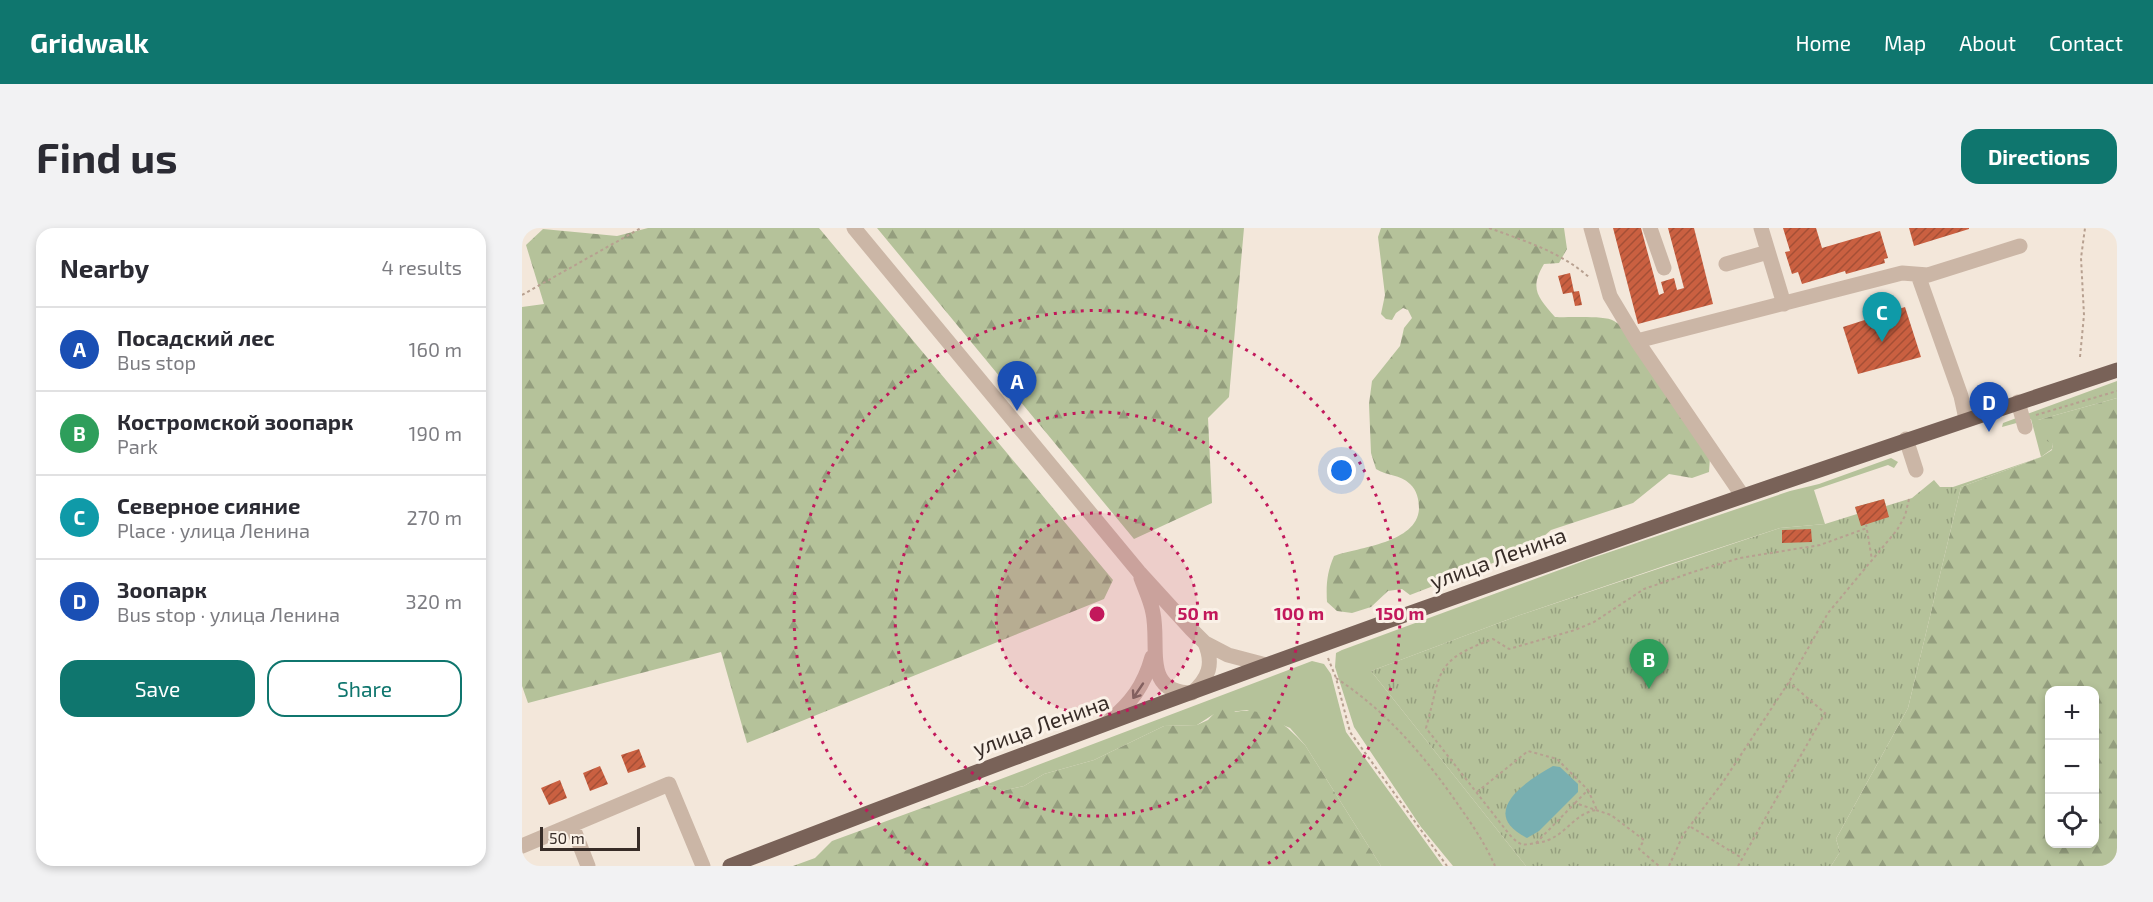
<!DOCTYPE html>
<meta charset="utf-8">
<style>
:root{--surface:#fff;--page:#f2f2f3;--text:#2b2b33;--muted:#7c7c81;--line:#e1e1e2;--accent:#0f766e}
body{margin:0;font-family:"Exo 2",sans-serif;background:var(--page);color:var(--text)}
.controls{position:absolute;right:18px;bottom:18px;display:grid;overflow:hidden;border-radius:12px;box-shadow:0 3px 9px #0003}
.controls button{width:54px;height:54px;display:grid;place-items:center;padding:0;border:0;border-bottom:2px solid var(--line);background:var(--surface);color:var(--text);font:30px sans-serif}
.scale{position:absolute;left:18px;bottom:15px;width:100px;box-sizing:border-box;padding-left:6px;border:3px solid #372c27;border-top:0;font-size:16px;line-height:21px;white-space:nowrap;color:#372c27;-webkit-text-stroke:4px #faf1e7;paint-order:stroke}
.you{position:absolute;left:820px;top:243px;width:21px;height:21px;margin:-15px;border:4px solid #fff;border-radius:50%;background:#1a73e8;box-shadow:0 0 0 9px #1a73e833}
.badge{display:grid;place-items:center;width:39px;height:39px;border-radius:50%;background:var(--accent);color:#fff;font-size:20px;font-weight:700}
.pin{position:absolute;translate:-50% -50px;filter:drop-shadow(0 2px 3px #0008)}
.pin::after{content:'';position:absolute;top:32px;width:21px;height:18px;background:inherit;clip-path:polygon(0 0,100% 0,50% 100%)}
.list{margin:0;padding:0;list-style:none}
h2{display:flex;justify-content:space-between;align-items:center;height:78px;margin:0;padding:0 24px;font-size:26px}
h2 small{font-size:20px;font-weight:400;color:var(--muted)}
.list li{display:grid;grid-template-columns:39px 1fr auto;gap:18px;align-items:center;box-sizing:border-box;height:84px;padding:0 24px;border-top:2px solid var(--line)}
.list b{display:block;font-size:22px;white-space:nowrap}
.list p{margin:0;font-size:20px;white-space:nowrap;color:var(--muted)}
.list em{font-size:20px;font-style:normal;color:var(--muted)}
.actions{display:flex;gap:12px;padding:18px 24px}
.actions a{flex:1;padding:14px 0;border:2px solid var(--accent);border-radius:18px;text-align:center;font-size:21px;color:var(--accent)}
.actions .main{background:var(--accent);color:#fff}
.icon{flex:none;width:33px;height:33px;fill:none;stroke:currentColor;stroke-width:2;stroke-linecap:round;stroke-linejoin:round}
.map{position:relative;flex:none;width:1595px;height:638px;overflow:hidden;border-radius:18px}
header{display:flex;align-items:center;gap:36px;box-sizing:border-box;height:84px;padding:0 30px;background:var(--accent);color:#fff}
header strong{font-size:28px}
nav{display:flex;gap:33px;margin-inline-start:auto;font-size:21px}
.intro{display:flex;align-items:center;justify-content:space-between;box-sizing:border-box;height:144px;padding:0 36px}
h1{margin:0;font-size:42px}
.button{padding:15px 27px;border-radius:18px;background:var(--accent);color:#fff;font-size:21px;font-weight:700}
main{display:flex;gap:36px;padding:0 36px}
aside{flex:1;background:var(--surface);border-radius:18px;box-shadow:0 3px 9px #0003}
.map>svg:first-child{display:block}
</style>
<header>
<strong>Gridwalk</strong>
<nav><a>Home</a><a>Map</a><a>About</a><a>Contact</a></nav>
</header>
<div class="intro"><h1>Find us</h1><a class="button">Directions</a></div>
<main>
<aside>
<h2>Nearby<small>4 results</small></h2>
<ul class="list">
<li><span class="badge" style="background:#1a4fb4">A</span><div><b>Посадский лес</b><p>Bus stop</p></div><em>160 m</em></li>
<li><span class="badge" style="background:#2e9e5b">B</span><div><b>Костромской зоопарк</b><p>Park</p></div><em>190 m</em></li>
<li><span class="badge" style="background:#0f9aa8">C</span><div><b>Северное сияние</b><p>Place · улица Ленина</p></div><em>270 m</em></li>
<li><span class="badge" style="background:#1a4fb4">D</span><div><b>Зоопарк</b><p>Bus stop · улица Ленина</p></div><em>320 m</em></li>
</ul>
<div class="actions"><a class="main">Save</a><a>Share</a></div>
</aside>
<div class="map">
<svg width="1595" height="638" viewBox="0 0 1595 638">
<defs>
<pattern id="forest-firs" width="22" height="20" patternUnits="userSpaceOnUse" patternTransform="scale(1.5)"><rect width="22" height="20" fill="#b5c29a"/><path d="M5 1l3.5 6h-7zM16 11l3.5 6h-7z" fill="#949e7e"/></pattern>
<pattern id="park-tufts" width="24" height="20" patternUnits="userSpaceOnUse" patternTransform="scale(1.5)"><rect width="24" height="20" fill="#b5c29a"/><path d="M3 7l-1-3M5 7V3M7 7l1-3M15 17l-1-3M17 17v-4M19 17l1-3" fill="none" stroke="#949e7e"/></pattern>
<pattern id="building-hatch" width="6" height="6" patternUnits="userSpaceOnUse" patternTransform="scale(1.5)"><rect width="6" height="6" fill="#ca6041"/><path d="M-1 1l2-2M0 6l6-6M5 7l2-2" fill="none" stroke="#a54f36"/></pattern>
</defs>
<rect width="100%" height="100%" fill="#f3e7da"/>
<path fill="#b5c29a" d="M1595 153V170L1516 192 1531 216 1530 221 1519 229 1439 259H1431L1519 229 1509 191 1480 199 1481 195Z
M1369 230 1376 234 1372 240 1366 237 1292 262 1303 296 1258 300 1145 337 998 387 849 443 1004 638H931L899 599 832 499 813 439 814 425 820 422 1067 331 1268 263 1297 256Z
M790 433 802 436 809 446 824 504 921 638H859L783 517 768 500 725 482 692 486 675 497 642 498 572 532 522 546 502 558 480 563 474 558 463 557Z"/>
<path fill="url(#forest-firs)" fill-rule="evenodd" d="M126 0H297L591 352 582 371 225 515 199 424 6 475 0 458V79L22 76 4 17 21 1 95 8Z
M355 0H722L707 169 686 190 690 275 612 311Z
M859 0H1042L1045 21 1037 35 1022 36C1007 61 1016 69 1033 89 1047 90 1082 87 1092 93 1116 106 1170 201 1188 229L1187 244 1170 250 1147 246 1111 275 1029 302 1007 321 888 367 880 361 866 363 849 379 830 385 815 383 805 374C804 357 805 344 812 328 837 319 895 315 897 281 897 272 895 262 888 256 878 246 865 248 854 241L849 225 847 176 850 153 878 118 882 100 890 90 886 82 881 80 874 85 870 92 864 91 859 86 863 67 856 9Z
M1595 170V638H1309L1318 624 1314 611 1386 480 1439 259 1519 229 1530 222 1531 216 1519 210 1513 198 1516 192ZM1528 463H1572V616H1528Z
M709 478 713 484C744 478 763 496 783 517L859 638H271L293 630 310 613 463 557 475 558 480 563 502 558 522 546 572 532 642 498 675 497 686 492 698 479Z"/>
<path fill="url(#park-tufts)" d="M1412 252 1418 259H1439L1386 480 1314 611 1318 624 1309 638H1004L849 443 998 387 1258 300 1303 296 1335 286 1333 279 1362 271 1364 278 1390 270Z"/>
<path fill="#78afb1" d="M1031 538 1038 539 1056 556V564L1017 603 1005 610C955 585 1004 553 1031 538Z"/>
<path fill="url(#building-hatch)" d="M1091 0H1119L1137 67 1142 65 1139 54 1152 50 1155 62 1162 60 1146 0H1172L1191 76 1116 96Z
M1261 0H1294L1300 20 1358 3 1366 30 1362 31 1363 35 1324 46 1323 43 1280 56 1276 44 1270 46 1263 24 1268 23Z
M1387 0H1447V1L1392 18Z
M1048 45 1052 64 1041 66 1036 48Z
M1057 63 1060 77 1053 78 1050 64Z
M1383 79 1399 129 1336 146 1321 99Z
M1362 271 1367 289 1339 298 1333 279Z
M1289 301 1290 314 1260 315V302Z
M117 521 124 539 106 545 99 527Z
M78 538 86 556 68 563 61 545Z
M38 552 45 570 27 577 19 560Z"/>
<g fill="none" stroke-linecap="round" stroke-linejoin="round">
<path stroke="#b7a090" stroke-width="2" stroke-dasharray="3 3" stroke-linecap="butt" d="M967 0C1003 13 1039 24 1068 50
M0 67 119 0
M1558 129 1562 87 1559 30 1563 0
M1514 187 1595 163
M1344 296 1350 332
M806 430 814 450 828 504 925 638
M814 450C864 483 901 526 935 575 949 595 963 615 973 638
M955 564 1006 523 1035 531 1066 562
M1053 575 1066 562 1075 582C1050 585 1044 611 1015 615 1000 617 999 619 987 606L904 500C920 443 911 433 971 411L987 421 1053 402 1072 394 1122 361 1171 344 1218 330 1298 317 1345 300
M1169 599 1220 630
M1014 615 1053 575 1089 587 1122 612 1117 621 1137 638
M1147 638 1161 607 1201 554 1267 454 1306 385 1375 302 1383 288 1387 271
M1216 638 1303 485 1267 454"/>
<path stroke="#cbb6a6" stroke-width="15" d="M332 0 617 344 669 401 683 415 706 427 744 437
M1069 0 1088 68 1115 113 1220 267
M1128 0 1142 40
M1239 0 1262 76
M1204 36 1246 24
M1396 47 1439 168 1444 191
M1115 113 1380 45 1406 47 1498 18
M1496 174 1503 199
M1384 211 1394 242
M619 350C623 361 629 373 631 385 638 418 620 465 670 465 687 450 692 436 683 415
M586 494C609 475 622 458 630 429
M50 597 66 638
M0 618 147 556 181 638"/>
<path stroke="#796258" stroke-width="15" d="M208 638C666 461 1129 296 1595 142"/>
</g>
<defs><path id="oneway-shaft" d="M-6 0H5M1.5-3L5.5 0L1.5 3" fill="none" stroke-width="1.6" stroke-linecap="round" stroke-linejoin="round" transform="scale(1.5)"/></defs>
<use stroke="#7a6a60" href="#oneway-shaft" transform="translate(616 463) rotate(124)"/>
<circle cx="575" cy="386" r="101" fill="#c2185b" fill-opacity=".12"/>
<g fill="none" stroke="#c2185b" stroke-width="3" stroke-dasharray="3 6">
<circle cx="575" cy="386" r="101"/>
<circle cx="575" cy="386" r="202"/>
<path d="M406 637A303 303 0 1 1 744 637"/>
</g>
<g text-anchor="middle" stroke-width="6" stroke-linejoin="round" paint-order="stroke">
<g font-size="22" fill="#372c27" stroke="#faf1e7">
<text transform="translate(976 330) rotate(-20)" y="8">улица Ленина</text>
<text transform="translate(519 497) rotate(-20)" y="8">улица Ленина</text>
</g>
</g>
<circle cx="575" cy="386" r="9" fill="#c2185b" stroke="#faf1e7" stroke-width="3"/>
<g font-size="18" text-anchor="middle" font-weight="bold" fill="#c2185b" stroke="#faf1e7" stroke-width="6" stroke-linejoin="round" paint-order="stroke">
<text x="676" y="392">50 m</text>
<text x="777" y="392">100 m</text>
<text x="878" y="392">150 m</text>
</g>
</svg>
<div class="controls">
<button>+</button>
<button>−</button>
<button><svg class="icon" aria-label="locate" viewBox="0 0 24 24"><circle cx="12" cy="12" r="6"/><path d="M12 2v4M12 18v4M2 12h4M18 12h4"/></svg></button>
</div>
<div class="scale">50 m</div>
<div class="you"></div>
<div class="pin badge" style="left:495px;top:183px;background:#1a4fb4">A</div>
<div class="pin badge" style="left:1127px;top:461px;background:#2e9e5b">B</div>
<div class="pin badge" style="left:1360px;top:114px;background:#0f9aa8">C</div>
<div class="pin badge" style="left:1467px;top:204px;background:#1a4fb4">D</div>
</div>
</main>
